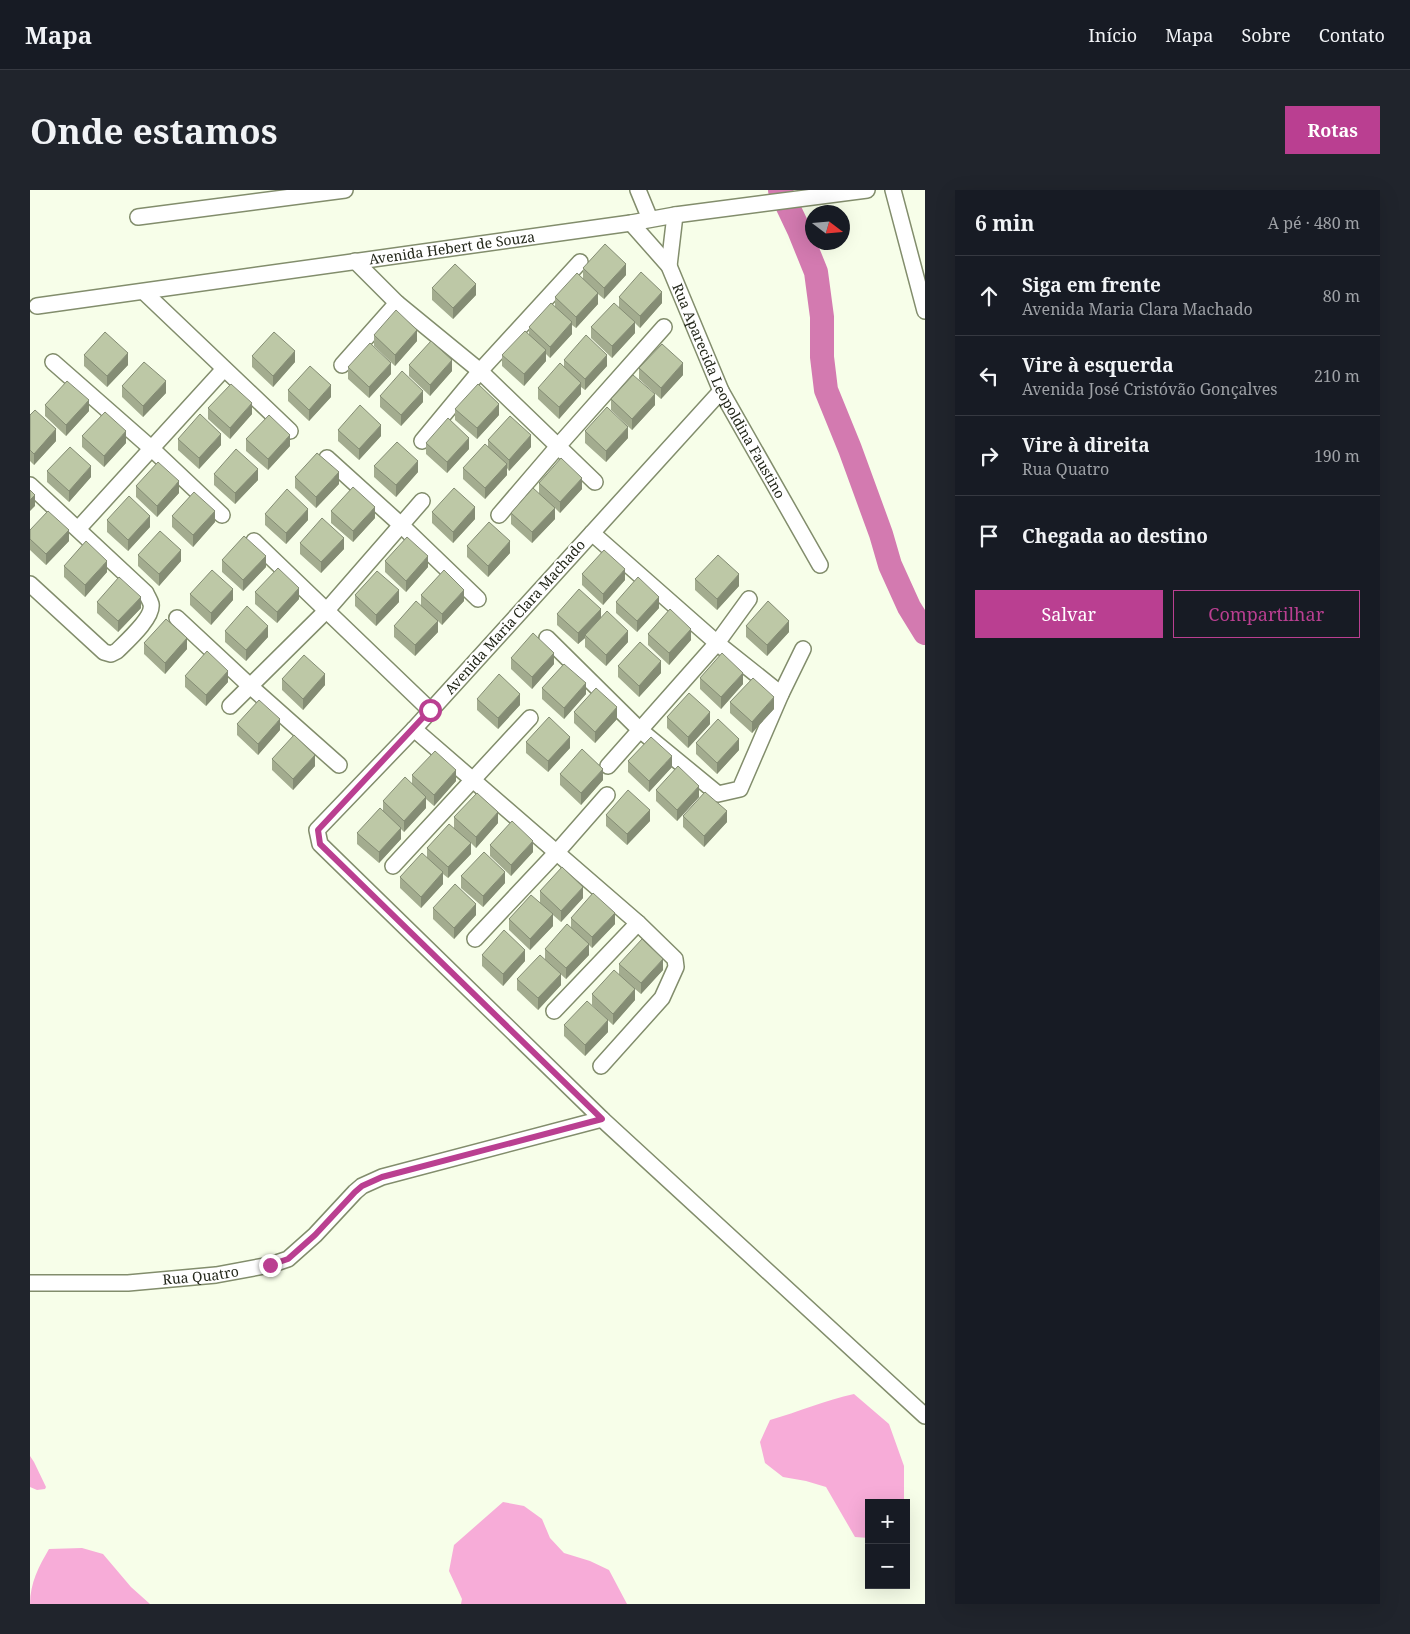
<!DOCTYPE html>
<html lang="pt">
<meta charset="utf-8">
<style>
:root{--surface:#171b24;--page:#20242c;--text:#f1f3f6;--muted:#9ea1a6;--line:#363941;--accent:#ba3f91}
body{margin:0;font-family:"Noto Serif",serif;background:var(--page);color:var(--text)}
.controls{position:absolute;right:15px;bottom:15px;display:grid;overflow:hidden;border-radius:0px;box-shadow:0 5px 20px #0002}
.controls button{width:45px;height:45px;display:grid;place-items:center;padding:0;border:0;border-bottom:1px solid var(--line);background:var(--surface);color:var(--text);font:25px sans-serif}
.compass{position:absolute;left:775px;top:15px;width:45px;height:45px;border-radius:50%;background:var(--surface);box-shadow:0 5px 20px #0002;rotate:106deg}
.stop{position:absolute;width:15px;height:15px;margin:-11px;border:4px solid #ba3f91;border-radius:50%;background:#fff}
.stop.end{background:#ba3f91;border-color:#fff;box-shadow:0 1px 5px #0008}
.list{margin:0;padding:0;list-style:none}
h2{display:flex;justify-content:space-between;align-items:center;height:65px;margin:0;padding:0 20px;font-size:21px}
h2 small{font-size:16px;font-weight:400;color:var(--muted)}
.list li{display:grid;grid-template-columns:32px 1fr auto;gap:15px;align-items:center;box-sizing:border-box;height:80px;padding:0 20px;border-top:1px solid var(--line)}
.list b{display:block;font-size:19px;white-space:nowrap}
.list p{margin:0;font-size:16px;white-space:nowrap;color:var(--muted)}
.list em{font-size:16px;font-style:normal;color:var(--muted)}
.actions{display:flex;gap:10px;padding:15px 20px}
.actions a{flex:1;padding:11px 0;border:1px solid var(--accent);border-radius:0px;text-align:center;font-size:18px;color:var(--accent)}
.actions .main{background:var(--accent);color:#fff}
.icon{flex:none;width:28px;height:28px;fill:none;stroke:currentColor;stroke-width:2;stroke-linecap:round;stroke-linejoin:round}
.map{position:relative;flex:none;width:895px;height:1414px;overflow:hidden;border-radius:0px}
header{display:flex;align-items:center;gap:30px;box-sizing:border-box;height:70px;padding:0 25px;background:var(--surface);border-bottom:1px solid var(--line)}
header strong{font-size:24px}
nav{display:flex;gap:28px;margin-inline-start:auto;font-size:18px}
.intro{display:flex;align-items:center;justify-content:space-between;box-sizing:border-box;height:120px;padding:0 30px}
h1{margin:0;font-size:35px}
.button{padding:12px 22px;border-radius:0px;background:var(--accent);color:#fff;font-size:18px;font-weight:700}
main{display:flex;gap:30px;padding:0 30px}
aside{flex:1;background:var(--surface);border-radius:0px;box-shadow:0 5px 20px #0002}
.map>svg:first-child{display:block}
</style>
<header>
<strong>Mapa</strong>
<nav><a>Início</a><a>Mapa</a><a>Sobre</a><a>Contato</a></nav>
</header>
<div class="intro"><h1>Onde estamos</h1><a class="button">Rotas</a></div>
<main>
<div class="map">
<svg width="895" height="1414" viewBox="0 0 895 1414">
<rect width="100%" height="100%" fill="#f7fee9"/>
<path fill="#f7acd8" d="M824 1204 859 1234 874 1276V1313H839V1348L825 1347 796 1297 776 1291 753 1287 735 1273 730 1252 740 1230C768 1222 796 1210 824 1204Z
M0 1266 4 1272 16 1297 15 1299 7 1300 0 1297Z
M473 1312 494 1316 512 1329 520 1348 534 1363 560 1371 579 1380 597 1414H431L432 1409 419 1381 424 1355Z
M52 1358 73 1364 101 1397 120 1414H0C0 1393 9 1376 19 1359Z"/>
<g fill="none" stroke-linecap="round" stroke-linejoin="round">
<path stroke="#d37ab0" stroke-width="24" d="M750 0 769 40 786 82 792 127V167L796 200 820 259 851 344 860 375 879 417 895 443"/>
<defs>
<g id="minor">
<path d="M608 0 620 29"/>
<path d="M863 0 895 121"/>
<path d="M108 27 315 0"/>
<path id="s1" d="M601 33 639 76 691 201 790 375"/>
<path d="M325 71 367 113 450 181 565 292"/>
<path d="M639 76 645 25"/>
<path d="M114 102 260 241"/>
<path id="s2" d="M7 116 601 33 645 25 837 0"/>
<path d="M23 172 121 258 192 325"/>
<path d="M312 175 367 113"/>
<path d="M691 201 384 539 287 640 290 654 572 929 895 1226"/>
<path d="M392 251 450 181 550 72"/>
<path d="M297 268 370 334 448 409"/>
<path d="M0 295 116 403C117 406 120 410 121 414 124 427 96 452 87 461L81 464 74 462 0 394"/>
<path d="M469 325 529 255 634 137"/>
<path d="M48 339 194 179"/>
<path d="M562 343 687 453 751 504"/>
<path d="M224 351 400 520"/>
<path d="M147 428 220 496 309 575"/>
<path d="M517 448 610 540 688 604 710 599 751 504 773 459"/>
<path d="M200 516 297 420 392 311"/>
<path d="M384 539 608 733 645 769 646 777 632 808 571 876"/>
<path d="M578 576 687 453 719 409"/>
<path d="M363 676 500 528"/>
<path d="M445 749 527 662 577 605"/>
<path d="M524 821 608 733"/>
<path id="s3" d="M0 1093H98L186 1085 240 1075 258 1069 285 1045 325 1002 332 996 352 987 572 929"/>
</g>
</defs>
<use href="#minor" stroke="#828d6c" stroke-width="18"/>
<use href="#minor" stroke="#fff" stroke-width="15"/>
</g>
<path fill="#a3ac8f" d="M553 78 596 85 574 109 568 104V114L546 138 542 135V144L520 168 516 164V171L494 196 472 176V165L499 145V137L525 116V107L553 88Z
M402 98 446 105 423 129 402 110Z
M589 107 632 113 610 138 605 133V143L582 168 561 148V137L589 117Z
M344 145 387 151 365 176 344 156Z
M54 165 98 175 77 197 54 176Z
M222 166 265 172 243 197 222 177Z
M534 170 577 176 555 200 551 197V204L529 229 508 209V198L534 177Z
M379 175 422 181 400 206 379 186Z
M318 177 361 184 339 208 318 189Z
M609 178 653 185 631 209 609 189Z
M92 196 136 203 113 227 92 207Z
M258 200 301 207 279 231 258 211Z
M350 206 393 212 371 236 350 217Z
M581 209 625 215 602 240 581 220Z
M15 215 59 221 36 246 15 226Z
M178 218 222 224 200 249 178 229Z
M425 219 469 225 447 249 425 230Z
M0 225 26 251 4 275 0 271Z
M308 240 351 246 329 270 308 251Z
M555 241 598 248 576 272 555 253Z
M52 246 96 253 74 277 52 257Z
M148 249 191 255 169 279 148 260Z
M216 249 260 256 238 280 216 261Z
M458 250 501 257 479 281 477 278V285L455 309 433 289V278L458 256Z
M396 253 439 259 417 283 396 264Z
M344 276 388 282 366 307 344 287Z
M17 281 61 287 39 312 17 292Z
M184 284 228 290 205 314 184 295Z
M265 287 309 294 286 318 265 298Z
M509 293 552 299 530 323 525 318V329L502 353 481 334V323L509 303Z
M106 296 149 303 127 327 106 307Z
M301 321 345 328 323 352 301 333Z
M402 322 445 329 423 353 402 333Z
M235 324 278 330 256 354 235 335Z
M142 326 185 332 163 357 142 337Z
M77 330 120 337 98 361 77 342Z
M0 340 39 351 16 375 0 360Z
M270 353 314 359 291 383 270 364Z
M437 356 480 363 458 387 437 367Z
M108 365 151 371 129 396 108 376Z
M192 370 236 377 213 401 192 382Z
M355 371 398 377 376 402 355 382Z
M34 376 77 382 55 407 34 387Z
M552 384 595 390 573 415 552 395Z
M665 389 709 396 687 420 665 400Z
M225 402 269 409 247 433 225 414Z
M160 404 203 410 181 435 160 415Z
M325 405 369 412 346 436 325 416Z
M391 405 434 411 412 435 408 431V442L385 466 364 447V436L391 416Z
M67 412 111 418 88 442 67 423Z
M586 412 629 418 607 442 586 423Z
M527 424 571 428 598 452 576 476 555 457V448L548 454 527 435Z
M716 436 759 442 737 466 716 447Z
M195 441 238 447 216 471 195 452Z
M618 444 661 450 639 475 618 455Z
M114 453 157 459 135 484 114 464Z
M481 468 524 474 502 499 481 479Z
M588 476 631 483 609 507 588 487Z
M155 486 198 492 176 516 155 497Z
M670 488 713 494 691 519 670 499Z
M252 489 295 495 273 520 252 500Z
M512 498 556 504 534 529 512 509Z
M447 509 490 515 468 539 447 520Z
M700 512 744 519 722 543 700 523Z
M544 522 587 529 565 553 544 533Z
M637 527 680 534 658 558 637 538Z
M207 534 250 540 228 565 207 545Z
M496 552 540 558 518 582 496 563Z
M666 553 709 560 687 584 666 564Z
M242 569 285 576 263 600 242 580Z
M598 571 642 577 619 602 598 582Z
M530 584 573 590 551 615 530 595Z
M382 585 426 591 404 616 396 609V618L374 642 371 639V649L349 673 327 654V643L353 621V611L382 594Z
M626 600 669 607 647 631 626 611Z
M576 625 620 631 597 655 576 636Z
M653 626 697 632 674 657 653 637Z
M424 627 468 633 446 658 441 653V664L418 688 413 684V694L391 718 370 698V687L397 667V658L424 638Z
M460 655 503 662 481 686 460 666Z
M431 686 475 693 453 717 431 698Z
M510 701 553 708 531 732 523 725V736L500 760 479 740V729L510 712Z
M403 718 446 725 424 749 403 729Z
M541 728 585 734 562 758 559 755V765L536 789 515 770V759L541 737Z
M452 765 495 771 473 796 452 776Z
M589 774 633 780 611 804 605 799V810L583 835 562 815V804L589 785Z
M487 789 531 795 508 820 487 800Z
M534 835 578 842 555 866 534 846Z"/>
<path fill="#848c74" d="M596 74V85L574 109V98Z
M446 94V105L423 129V118Z
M632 102V113L610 138V126Z
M568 103V114L546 138V127Z
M542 132V144L520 168V157Z
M605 132V143L582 168V156Z
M387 140V151L365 176V165Z
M516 160V171L494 196V184Z
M265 161V172L243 197V186Z
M98 163V175L77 197V186Z
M577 165V176L555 200V189Z
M422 170V181L400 206V195Z
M361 173V184L339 208V197Z
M653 173V185L631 209V198Z
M136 191V203L113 227V216Z
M551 193V204L529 229V217Z
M301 195V207L279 231V220Z
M393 201V212L371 236V225Z
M625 204V215L602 240V229Z
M59 210V221L36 246V235Z
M222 213V224L200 249V238Z
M469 214V225L447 249V238Z
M351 235V246L329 270V259Z
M598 237V248L576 272V261Z
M26 239V251L4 275V264Z
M96 241V253L74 277V266Z
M191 244V255L169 279V268Z
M260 245V256L238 280V269Z
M501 245V257L479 281V270Z
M439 248V259L417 283V272Z
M388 271V282L366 307V295Z
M477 274V285L455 309V298Z
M61 276V287L39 312V301Z
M228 279V290L205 314V303Z
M309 282V294L286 318V307Z
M552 288V299L530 323V312Z
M149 291V303L127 327V316Z
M5 305V316L0 321V310Z
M345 317V328L323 352V341Z
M445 317V329L423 353V342Z
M525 318V329L502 353V342Z
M278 319V330L256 354V343Z
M185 321V332L163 357V345Z
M120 326V337L98 361V350Z
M39 340V351L16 375V364Z
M314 348V359L291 383V372Z
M480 351V363L458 387V376Z
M151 360V371L129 396V384Z
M236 366V377L213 401V390Z
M398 366V377L376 402V391Z
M77 371V382L55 407V395Z
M595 379V390L573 415V404Z
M709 384V396L687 420V409Z
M269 398V409L247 433V422Z
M203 399V410L181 435V423Z
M369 400V412L346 436V425Z
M434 400V411L412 435V424Z
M111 407V418L88 442V431Z
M629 407V418L607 442V431Z
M571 419V430L555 445V448L548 454V443Z
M408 431V442L385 466V455Z
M759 431V442L737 466V455Z
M238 436V447L216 471V460Z
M661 439V450L639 475V463Z
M598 441V452L576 476V465Z
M157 448V459L135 484V473Z
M524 463V474L502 499V487Z
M631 471V483L609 507V496Z
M198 481V492L176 516V505Z
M713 483V494L691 519V507Z
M295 484V495L273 520V509Z
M556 493V504L534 529V518Z
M490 504V515L468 539V528Z
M744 507V519L722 543V532Z
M587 517V529L565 553V542Z
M680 522V534L658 558V547Z
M250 529V540L228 565V554Z
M540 547V558L518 582V571Z
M709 549V560L687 584V573Z
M285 565V576L263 600V589Z
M642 566V577L619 602V591Z
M573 579V590L551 615V603Z
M426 580V591L404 616V605Z
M669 596V607L647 631V620Z
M396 607V618L374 642V631Z
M620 620V631L597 655V644Z
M697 621V632L674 657V646Z
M468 622V633L446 658V647Z
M371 638V649L349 673V662Z
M503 651V662L481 686V675Z
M441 653V664L418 688V677Z
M413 682V694L391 718V707Z
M475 682V693L453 717V706Z
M553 697V708L531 732V721Z
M446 714V725L424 749V738Z
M585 723V734L562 758V747Z
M523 724V736L500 760V749Z
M559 754V765L536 789V778Z
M495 760V771L473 796V784Z
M633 769V780L611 804V793Z
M531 784V795L508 820V808Z
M605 799V810L583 835V824Z
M578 830V842L555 866V855Z"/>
<path fill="#bdc8a6" stroke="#848c74" d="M575 54 596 74 574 98 553 78Z
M425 74 446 94 423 118 402 98Z
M611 82 632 102 610 126 589 107Z
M547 83 568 103 546 127 525 107Z
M521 113 542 132 520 157 499 137Z
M584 113 605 132 582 156 561 137Z
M366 120 387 140 365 165 344 145Z
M495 141 516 160 494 184 472 165Z
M75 142 98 163 77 186 54 165Z
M244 142 265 161 243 186 222 166Z
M556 145 577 165 555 189 534 170Z
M401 151 422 170 400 195 379 175Z
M340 153 361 173 339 197 318 177Z
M632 154 653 173 631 198 609 178Z
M114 172 136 191 113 216 92 196Z
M530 173 551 193 529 217 508 198Z
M280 176 301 195 279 220 258 200Z
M372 181 393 201 371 225 350 206Z
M603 185 625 204 602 229 581 209Z
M37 191 59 210 36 235 15 215Z
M201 194 222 213 200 238 178 218Z
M448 194 469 214 447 238 425 219Z
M330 215 351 235 329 259 308 240Z
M577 217 598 237 576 261 555 241Z
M5 220 26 239 4 264 0 260V225Z
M75 222 96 241 74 266 52 246Z
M170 224 191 244 169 268 148 249Z
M239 225 260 245 238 269 216 249Z
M480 226 501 245 479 270 458 250Z
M418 228 439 248 417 272 396 253Z
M367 252 388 271 366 295 344 276Z
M455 254 477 274 455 298 433 278Z
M40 257 61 276 39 301 17 281Z
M206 259 228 279 205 303 184 284Z
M287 263 309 282 286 307 265 287Z
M531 268 552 288 530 312 509 293Z
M128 272 149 291 127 316 106 296Z
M323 297 345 317 323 341 301 321Z
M424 298 445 317 423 342 402 322Z
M503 298 525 318 502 342 481 323Z
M257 299 278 319 256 343 235 324Z
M0 300 5 305 0 310Z
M164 302 185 321 163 345 142 326Z
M99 306 120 326 98 350 77 330Z
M18 321 39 340 16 364 0 349V340Z
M292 328 314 348 291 372 270 353Z
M459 332 480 351 458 376 437 356Z
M130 341 151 360 129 384 108 365Z
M214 346 236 366 213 390 192 370Z
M377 347 398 366 376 391 355 371Z
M56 351 77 371 55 395 34 376Z
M574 360 595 379 573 404 552 384Z
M688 365 709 384 687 409 665 389Z
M248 378 269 398 247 422 225 402Z
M182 380 203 399 181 423 160 404Z
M414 380 434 400 412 424 391 405Z
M347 381 369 400 346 425 325 405Z
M89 387 111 407 88 431 67 412Z
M608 387 629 407 607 431 586 412Z
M549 399 571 419 548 443 527 424Z
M386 411 408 431 385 455 364 436Z
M738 411 759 431 737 455 716 436Z
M217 416 238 436 216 460 195 441Z
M640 419 661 439 639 463 618 444Z
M577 421 598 441 576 465 555 445Z
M136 429 157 448 135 473 114 453Z
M503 443 524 463 502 487 481 468Z
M610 452 631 471 609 496 588 476Z
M177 461 198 481 176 505 155 486Z
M692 463 713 483 691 507 670 488Z
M274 465 295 484 273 509 252 489Z
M534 474 556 493 534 518 512 498Z
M469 484 490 504 468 528 447 509Z
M723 488 744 507 722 532 700 512Z
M566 498 587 517 565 542 544 522Z
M659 503 680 522 658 547 637 527Z
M229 510 250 529 228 554 207 534Z
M519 527 540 547 518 571 496 552Z
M688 529 709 549 687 573 666 553Z
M264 545 285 565 263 589 242 569Z
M621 547 642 566 619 591 598 571Z
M552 559 573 579 551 603 530 584Z
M405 561 426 580 404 605 382 585Z
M648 576 669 596 647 620 626 600Z
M375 587 396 607 374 631 353 611Z
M598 600 620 620 597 644 576 625Z
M675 602 697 621 674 646 653 626Z
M447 603 468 622 446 647 424 627Z
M350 618 371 638 349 662 327 643Z
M482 631 503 651 481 675 460 655Z
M419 634 441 653 418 677 397 658Z
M454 662 475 682 453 706 431 686Z
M392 663 413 682 391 707 370 687Z
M532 677 553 697 531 721 510 701Z
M425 694 446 714 424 738 403 718Z
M563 703 585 723 562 747 541 728Z
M501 705 523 724 500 749 479 729Z
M537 734 559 754 536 778 515 759Z
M474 740 495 760 473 784 452 765Z
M612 749 633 769 611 793 589 774Z
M510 765 531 784 508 808 487 789Z
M584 780 605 799 583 824 562 804Z
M557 811 578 830 555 855 534 835Z"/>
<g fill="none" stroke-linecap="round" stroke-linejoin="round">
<path stroke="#ba3f91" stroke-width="6" d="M240 1075 258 1069 285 1045 325 1002 332 996 352 987 572 929 290 654 288 640 400 520"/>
</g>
<g text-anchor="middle" stroke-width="4" stroke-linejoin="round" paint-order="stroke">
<g font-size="14" fill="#23271a" stroke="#fff">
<text dy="5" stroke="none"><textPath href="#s2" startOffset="419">Avenida Hebert de Souza</textPath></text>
<text dy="5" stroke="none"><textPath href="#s1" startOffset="196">Rua Aparecida Leopoldina Faustino</textPath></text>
<text transform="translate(485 427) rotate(-48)" y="5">Avenida Maria Clara Machado</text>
<text dy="5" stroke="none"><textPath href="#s3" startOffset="171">Rua Quatro</textPath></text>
</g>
</g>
</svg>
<div class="controls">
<button>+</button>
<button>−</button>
</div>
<svg class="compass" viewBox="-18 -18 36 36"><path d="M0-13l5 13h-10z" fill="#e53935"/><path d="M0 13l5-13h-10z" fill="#9ea1a6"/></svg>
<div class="stop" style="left:400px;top:520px"></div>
<div class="stop end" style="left:240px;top:1075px"></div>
</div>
<aside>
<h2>6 min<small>A pé · 480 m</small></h2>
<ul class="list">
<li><svg class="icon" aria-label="ahead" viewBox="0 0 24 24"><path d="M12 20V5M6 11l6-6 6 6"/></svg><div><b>Siga em frente</b><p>Avenida Maria Clara Machado</p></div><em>80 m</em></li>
<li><svg class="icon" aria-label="left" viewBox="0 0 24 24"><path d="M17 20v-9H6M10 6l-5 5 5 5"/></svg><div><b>Vire à esquerda</b><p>Avenida José Cristóvão Gonçalves</p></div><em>210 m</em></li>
<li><svg class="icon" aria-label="right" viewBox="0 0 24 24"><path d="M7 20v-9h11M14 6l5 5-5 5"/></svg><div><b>Vire à direita</b><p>Rua Quatro</p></div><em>190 m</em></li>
<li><svg class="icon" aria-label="arrive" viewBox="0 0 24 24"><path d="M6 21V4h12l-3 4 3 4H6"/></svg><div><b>Chegada ao destino</b></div></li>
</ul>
<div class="actions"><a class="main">Salvar</a><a>Compartilhar</a></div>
</aside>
</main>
